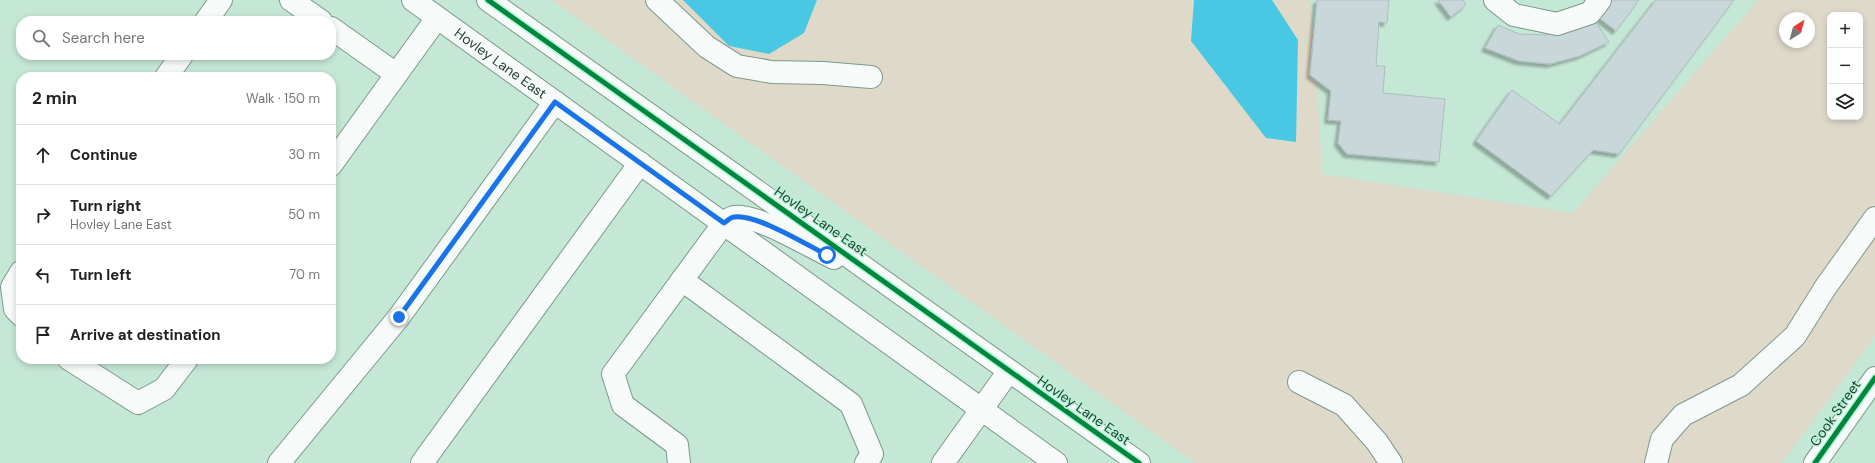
<!DOCTYPE html>
<meta charset="utf-8">
<style>
:root{--surface:#fff;--page:#f6f6f6;--text:#222;--muted:#767676;--line:#e0e0e0}
body{margin:0;font-family:"DM Sans",sans-serif;background:var(--page);color:var(--text)}
.controls{position:absolute;right:12px;top:12px;display:grid;overflow:hidden;border-radius:8px;box-shadow:0 2px 6px #0003}
.controls button{width:36px;height:36px;display:grid;place-items:center;padding:0;border:0;border-bottom:1px solid var(--line);background:var(--surface);color:var(--text);font:20px sans-serif}
.compass{position:absolute;left:1779px;top:12px;width:36px;height:36px;border-radius:50%;background:var(--surface);box-shadow:0 2px 6px #0003;rotate:36deg}
.stop{position:absolute;width:12px;height:12px;margin:-9px;border:3px solid #1a73e8;border-radius:50%;background:#fff}
.stop.end{background:#1a73e8;border-color:#fff;box-shadow:0 1px 4px #0008}
.list{margin:0;padding:0;list-style:none}
h2{display:flex;justify-content:space-between;align-items:center;height:52px;margin:0;padding:0 16px;font-size:17px}
h2 small{font-size:13px;font-weight:400;color:var(--muted)}
.list li{display:grid;grid-template-columns:26px 1fr auto;gap:12px;align-items:center;box-sizing:border-box;height:60px;padding:0 16px;border-top:1px solid var(--line)}
.list b{display:block;font-size:15px;white-space:nowrap}
.list p{margin:0;font-size:13px;white-space:nowrap;color:var(--muted)}
.list em{font-size:13px;font-style:normal;color:var(--muted)}
.icon{flex:none;width:22px;height:22px;fill:none;stroke:currentColor;stroke-width:2;stroke-linecap:round;stroke-linejoin:round}
.map{position:relative;flex:none;width:1875px;height:463px;overflow:hidden}
.search{position:absolute;background:var(--surface);box-shadow:0 2px 6px #0003;left:16px;top:16px;width:320px;height:44px;display:flex;align-items:center;gap:10px;box-sizing:border-box;padding:0 14px;border-radius:16px;color:var(--muted);font-size:15px}
.panel{position:absolute;background:var(--surface);box-shadow:0 2px 6px #0003;left:16px;top:72px;width:320px;height:292px;border-radius:16px}
.map>svg:first-child{display:block}
</style>
<div class="map">
<svg width="1875" height="463" viewBox="0 0 1875 463">
<defs>
<filter id="shadow"><feDropShadow dx="-3.5" dy="3.5" stdDeviation="1" flood-color="#0004"/></filter>
</defs>
<rect width="100%" height="100%" fill="#c5e7d6"/>
<path fill="#ded9c9" fill-rule="evenodd" d="M552 0H1310L1317 84 1322 174 1573 213 1758 0H1875V336L1782 463H1195ZM1830 15H1860V117H1830ZM1785 18H1809V42H1785Z"/>
<path fill="#49c8e3" d="M683 0H817L804 33 769 54 729 46Z
M1194 0H1272L1298 40 1296 142 1266 138 1191 41Z"/>
<path fill="#c8d7da" stroke="#adbdbe" filter="url(#shadow)" d="M1317 0H1389L1387 23 1379 22 1376 66H1385L1383 93 1445 99 1439 162 1347 154 1338 143 1341 121 1328 120 1331 91 1310 75Z
M1438 0H1463L1466 5 1451 17Z
M1611 0H1639L1616 31 1598 17Z
M1656 0H1734L1619 154 1593 150 1551 196 1476 141 1512 90 1560 124Z
M1594 19 1609 42 1580 56 1550 64 1519 61 1485 48 1498 25 1519 34 1548 35 1576 28Z"/>
<g fill="none" stroke-linecap="round" stroke-linejoin="round">
<defs>
<g id="minor">
<path d="M291 0 321 21"/>
<path id="s1" d="M413 0 1056 463"/>
<path d="M488 0 1139 463"/>
<path d="M657 0 707 47 737 66 772 72 823 73 871 77"/>
<path d="M1495 0 1514 15 1557 24 1590 13 1600 0"/>
<path d="M206 21 221 0"/>
<path d="M331 28 396 74"/>
<path d="M166 77 182 55"/>
<path d="M331 165 437 18"/>
<path d="M21 272 12 287 15 309 21 315"/>
<path d="M682 280 851 404 872 454 866 463"/>
<path d="M69 359 138 403 164 389 187 359"/>
<path d="M1299 382 1344 405 1377 442 1391 463"/>
<path d="M279 463 399 317 555 102"/>
<path d="M422 463 640 163"/>
<path d="M679 463 677 445 623 405 613 374 724 223C727 221 731 217 734 217 756 213 812 248 834 258"/>
<path d="M943 463 1009 371"/>
<path d="M1656 463 1662 439 1683 415 1741 385 1795 336 1825 288 1875 218"/>
</g>
<path id="major" d="M1815 463 1875 378"/>
</defs>
<use href="#minor" stroke="#7e998c" stroke-width="24"/>
<use href="#major" stroke="#7e998c" stroke-width="24"/>
<use href="#minor" stroke="#f6fbf9" stroke-width="22"/>
<use href="#major" stroke="#f6fbf9" stroke-width="22"/>
<defs>
<path id="cycleway" d="M488 0 1139 463
M1815 463 1875 378"/>
</defs>
<use href="#cycleway" stroke="#b7f5d7" stroke-width="8"/>
<use href="#cycleway" stroke="#00873e" stroke-width="5"/>
</g>
<g fill="none" stroke-linecap="round" stroke-linejoin="round">
<path stroke="#1a73e8" stroke-width="5" d="M399 317 555 102 724 223C727 221 731 217 734 217 755 213 807 245 827 255"/>
</g>
<g text-anchor="middle" stroke-width="3" stroke-linejoin="round" paint-order="stroke">
<g font-size="14" fill="#274035" stroke="#b7f5d7">
<text dy="5" stroke="none"><textPath href="#s1" startOffset="108">Hovley Lane East</textPath></text>
<text transform="translate(821 221) rotate(35)" y="5">Hovley Lane East</text>
<text transform="translate(1084 410) rotate(35)" y="5">Hovley Lane East</text>
<text transform="translate(1835 413) rotate(-55)" y="5">Cook Street</text>
</g>
</g>
</svg>
<div class="controls">
<button>+</button>
<button>−</button>
<button><svg class="icon" aria-label="layers" viewBox="0 0 24 24"><path d="M12 4l9 5-9 5-9-5zM3 14l9 5 9-5"/></svg></button>
</div>
<svg class="compass" viewBox="-18 -18 36 36"><path d="M0-13l5 13h-10z" fill="#e53935"/><path d="M0 13l5-13h-10z" fill="#767676"/></svg>
<div class="stop" style="left:827px;top:255px"></div>
<div class="stop end" style="left:399px;top:317px"></div>
<div class="search"><svg class="icon" aria-label="search" viewBox="0 0 24 24"><circle cx="10" cy="10" r="6"/><path d="M15 15l6 6"/></svg>Search here</div>
<section class="panel">
<h2>2 min<small>Walk · 150 m</small></h2>
<ul class="list">
<li><svg class="icon" aria-label="ahead" viewBox="0 0 24 24"><path d="M12 20V5M6 11l6-6 6 6"/></svg><div><b>Continue</b></div><em>30 m</em></li>
<li><svg class="icon" aria-label="right" viewBox="0 0 24 24"><path d="M7 20v-9h11M14 6l5 5-5 5"/></svg><div><b>Turn right</b><p>Hovley Lane East</p></div><em>50 m</em></li>
<li><svg class="icon" aria-label="left" viewBox="0 0 24 24"><path d="M17 20v-9H6M10 6l-5 5 5 5"/></svg><div><b>Turn left</b></div><em>70 m</em></li>
<li><svg class="icon" aria-label="arrive" viewBox="0 0 24 24"><path d="M6 21V4h12l-3 4 3 4H6"/></svg><div><b>Arrive at destination</b></div></li>
</ul>
</section>
</div>
